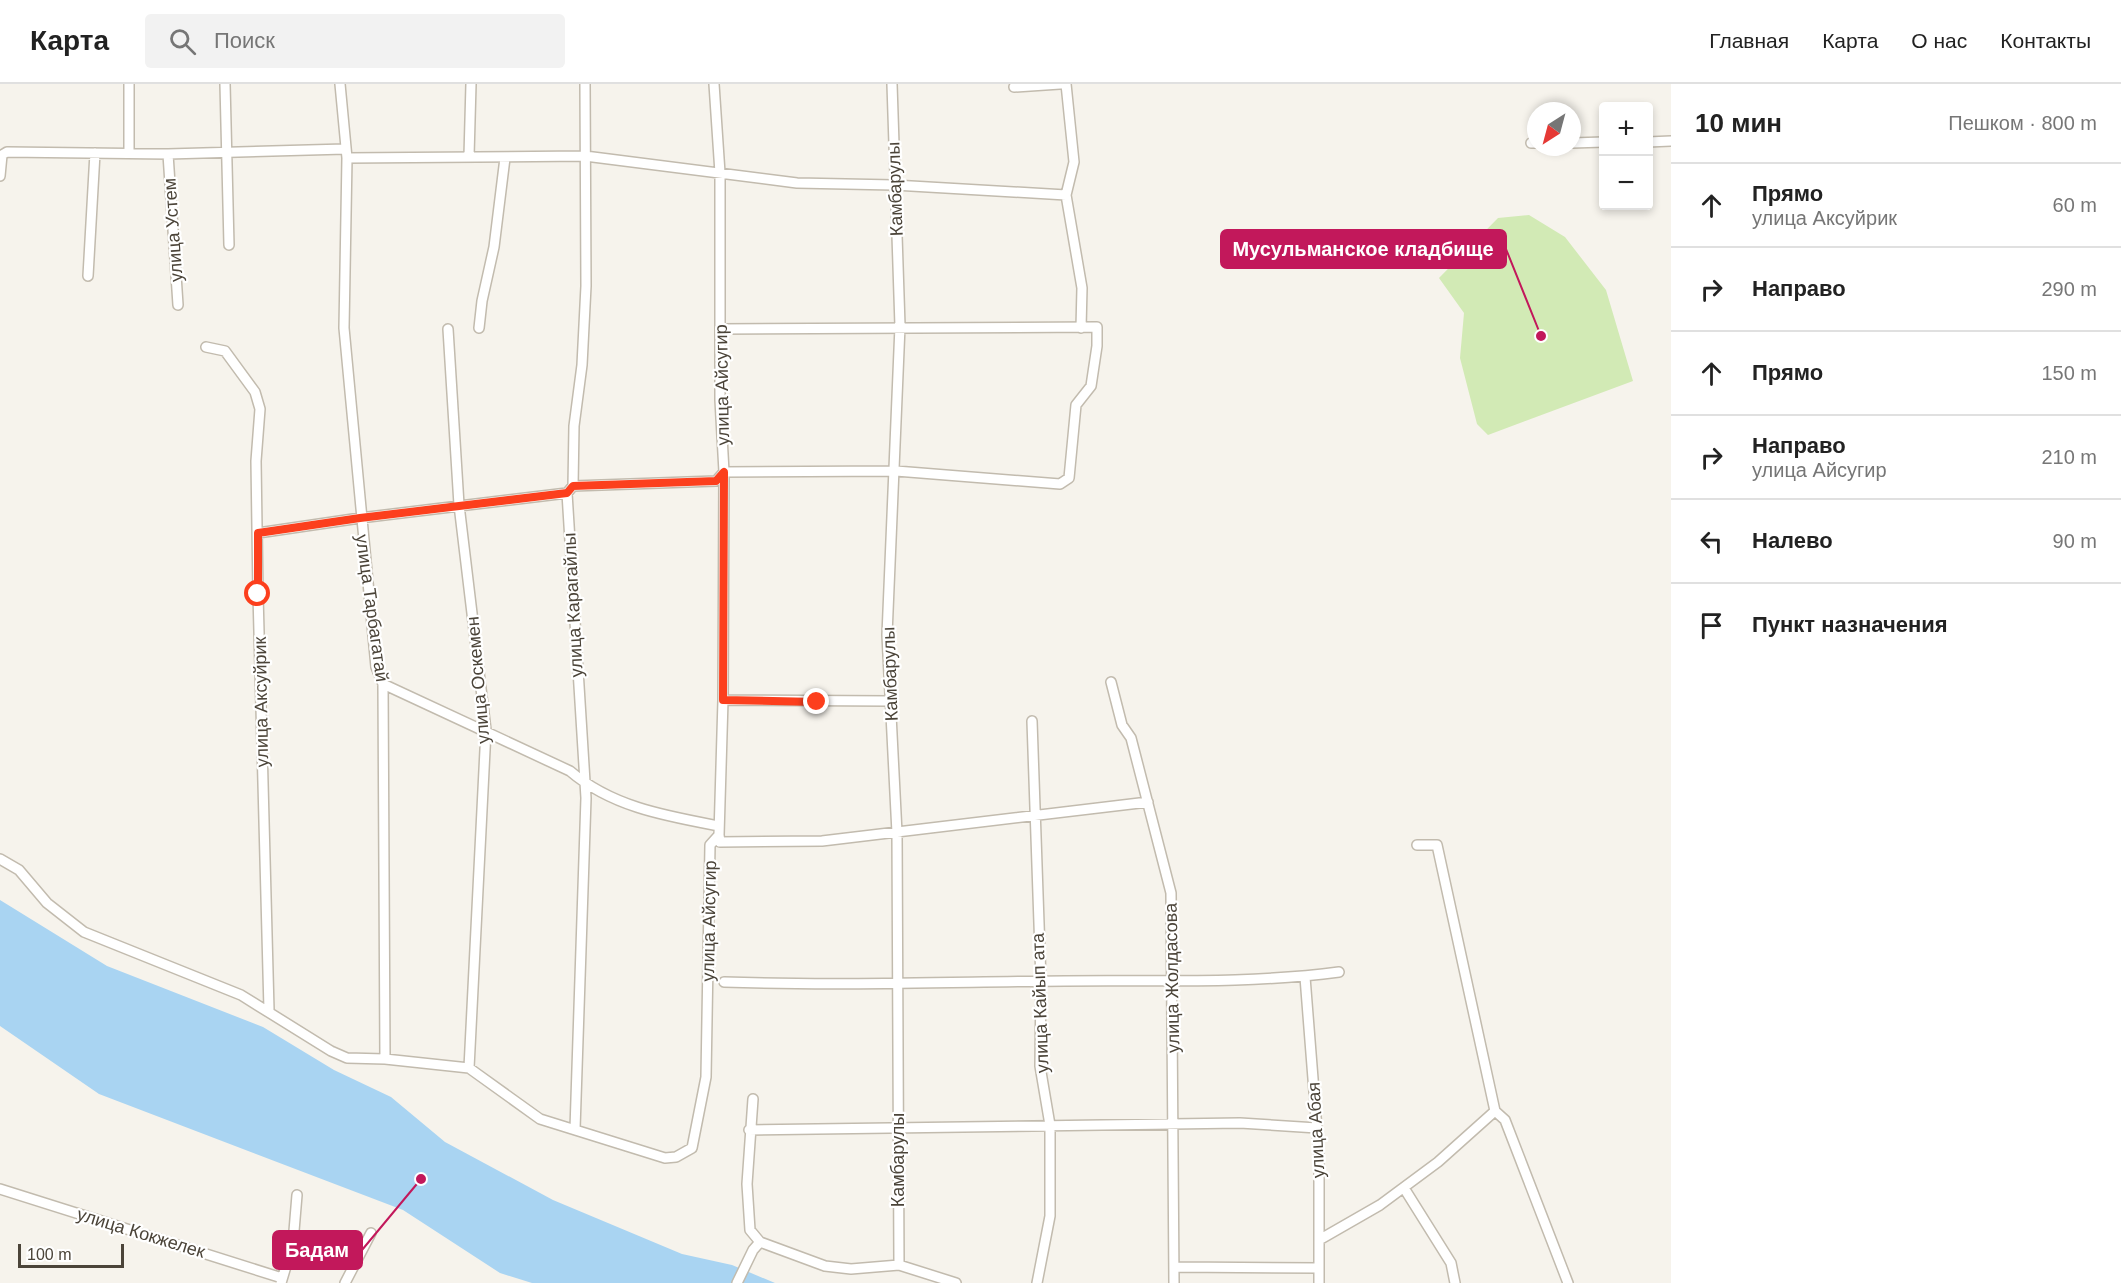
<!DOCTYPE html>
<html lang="ru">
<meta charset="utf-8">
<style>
:root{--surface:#fff;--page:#f2f2f2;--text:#222;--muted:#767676;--line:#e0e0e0}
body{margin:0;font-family:Arial,sans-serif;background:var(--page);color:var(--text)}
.controls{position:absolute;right:18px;top:18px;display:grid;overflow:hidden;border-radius:6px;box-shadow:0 3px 9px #0003}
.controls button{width:54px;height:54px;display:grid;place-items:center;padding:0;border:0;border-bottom:2px solid var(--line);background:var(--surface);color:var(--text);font:30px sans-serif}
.compass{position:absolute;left:1527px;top:18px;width:54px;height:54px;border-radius:50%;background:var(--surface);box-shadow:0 3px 9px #0003;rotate:216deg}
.scale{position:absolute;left:18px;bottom:15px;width:106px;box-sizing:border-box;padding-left:6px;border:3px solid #4b4439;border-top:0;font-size:16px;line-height:21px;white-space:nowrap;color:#4b4439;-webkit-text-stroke:4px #fff;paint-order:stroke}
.stop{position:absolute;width:18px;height:18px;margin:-14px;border:4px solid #fc3f1d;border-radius:50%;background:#fff}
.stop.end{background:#fc3f1d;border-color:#fff;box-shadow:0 2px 6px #0008}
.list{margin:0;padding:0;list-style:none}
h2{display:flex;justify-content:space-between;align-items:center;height:78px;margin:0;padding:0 24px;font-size:26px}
h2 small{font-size:20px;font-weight:400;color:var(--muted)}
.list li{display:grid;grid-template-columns:39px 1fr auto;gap:18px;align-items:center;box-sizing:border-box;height:84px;padding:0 24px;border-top:2px solid var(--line)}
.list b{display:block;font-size:22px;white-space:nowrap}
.list p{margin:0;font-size:20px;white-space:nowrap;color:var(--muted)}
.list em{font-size:20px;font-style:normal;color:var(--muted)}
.icon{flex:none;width:33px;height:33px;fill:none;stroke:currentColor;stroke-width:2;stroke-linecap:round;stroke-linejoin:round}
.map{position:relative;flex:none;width:1671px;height:1199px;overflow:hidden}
header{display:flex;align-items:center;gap:36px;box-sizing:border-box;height:84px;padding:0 30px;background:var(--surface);border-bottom:2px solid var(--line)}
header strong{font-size:28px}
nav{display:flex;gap:33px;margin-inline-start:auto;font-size:21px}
.search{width:420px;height:54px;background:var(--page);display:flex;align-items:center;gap:15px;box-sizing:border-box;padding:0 21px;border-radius:6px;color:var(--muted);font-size:22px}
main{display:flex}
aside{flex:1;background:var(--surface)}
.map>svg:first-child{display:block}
</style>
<header>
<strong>Карта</strong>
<div class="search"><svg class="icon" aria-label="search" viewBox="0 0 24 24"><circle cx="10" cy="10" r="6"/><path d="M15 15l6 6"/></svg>Поиск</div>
<nav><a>Главная</a><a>Карта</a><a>О нас</a><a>Контакты</a></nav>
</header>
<main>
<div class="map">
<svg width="1671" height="1199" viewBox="0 0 1671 1199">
<rect width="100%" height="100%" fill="#f6f3ec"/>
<path fill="#d2eab5" d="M1529 131 1565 153 1606 206 1633 297 1488 351 1477 340 1460 274 1464 229 1439 194 1498 134Z"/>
<path fill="#a9d4f2" d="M0 816 107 882 263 943 334 986 391 1013 445 1058 553 1116 682 1170 732 1181 775 1199H532L500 1189 403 1126 99 1010 0 942Z"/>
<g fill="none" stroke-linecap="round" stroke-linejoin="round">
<defs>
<path id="minor" d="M129 0V69
M225 0 229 161
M340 0 347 74 344 244 376 583 383 600 385 975
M892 0 900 242 887 551 897 749 899 1181
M1066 0 1074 78 1066 111 1082 204 1081 244
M1014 3 1060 0
M1648 58 1671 57
M1531 59H1536
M1572 59 1604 58
M168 70 178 221
M469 72 471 0
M347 74 585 72 797 99 894 101 1066 111
M0 92 2 71 7 68 168 70 345 65
M88 192 95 69
M479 244 482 217 494 163 505 74
M448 245 459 421 486 646 469 984
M206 263 225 267 255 308 260 325 256 377 258 510 269 926
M573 402 716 397 724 388 896 387 1060 400 1069 394 1076 321 1091 302 1097 262V243L720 245
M258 449 360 434 567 409
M1111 598 1122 641 1131 654 1171 809 1174 1199
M383 600 570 687C612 723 666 732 719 742
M723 616 890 617
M1032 637 1041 897 1040 982 1050 1041V1132L1037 1199
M719 751 720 758 822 757 1148 718
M1417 761H1437L1495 1027 1505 1036 1568 1199
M0 775 19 786 47 819 84 848 241 911 331 967 347 974 385 975 469 984 540 1035 665 1074 676 1073 692 1064 706 993 710 761 719 751 723 616 724 388 720 316V89L714 0
M1305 893 1319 1071V1199
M724 898C837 902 951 898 1065 897 1156 896 1249 900 1339 888
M753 1015 747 1100 750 1146 760 1158
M575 1045 586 714 567 409 573 402 574 342 582 281 586 202 585 0
M749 1046 1240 1039 1317 1044
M1404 1104 1451 1179 1455 1199
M0 1105 282 1194
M1319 1156 1380 1121 1438 1078 1495 1027
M1176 1183 1319 1184
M281 1199 293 1159 297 1111
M345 1199 371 1149
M737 1199 753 1166 760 1158 825 1182 851 1185 899 1181 956 1199"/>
</defs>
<use href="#minor" stroke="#c2bbae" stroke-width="12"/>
<use href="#minor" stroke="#fff" stroke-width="9"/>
</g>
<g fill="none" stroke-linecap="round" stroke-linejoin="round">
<path stroke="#fc3f1d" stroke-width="8" d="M258 510V449L360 434 567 409 573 402 716 397 724 388 723 616 817 618"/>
</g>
<g text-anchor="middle" stroke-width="4.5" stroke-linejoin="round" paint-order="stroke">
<g font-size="18" fill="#4b4439" stroke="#fff">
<text transform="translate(895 105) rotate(-92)" y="6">Камбарулы</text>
<text transform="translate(173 146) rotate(-94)" y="6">улица Устем</text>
<text transform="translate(722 301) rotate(-91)" y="6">улица Айсугир</text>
<text transform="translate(573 521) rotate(-93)" y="6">улица Карагайлы</text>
<text transform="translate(372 524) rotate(82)" y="6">улица Тарбагатай</text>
<text transform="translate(890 590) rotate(-92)" y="6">Камбарулы</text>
<text transform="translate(478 596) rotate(-95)" y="6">улица Оскемен</text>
<text transform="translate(261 618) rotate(-91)" y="6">улица Аксуйрик</text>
<text transform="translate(709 837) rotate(-89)" y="6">улица Айсугир</text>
<text transform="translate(1172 894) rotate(-91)" y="6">улица Жолдасова</text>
<text transform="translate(1040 919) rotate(-92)" y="6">улица Кайып ата</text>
<text transform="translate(1316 1046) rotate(-93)" y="6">улица Абая</text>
<text transform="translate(898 1076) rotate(-90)" y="6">Камбарулы</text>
<text transform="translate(141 1149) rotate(17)" y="6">улица Кокжелек</text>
</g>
</g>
<path fill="none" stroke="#c2185b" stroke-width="2" d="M1541 252L1506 165M421 1095L362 1166"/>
<g fill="#c2185b" stroke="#fff" stroke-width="2">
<circle cx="1541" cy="252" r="6"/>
<circle cx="421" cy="1095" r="6"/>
</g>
<g fill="#c2185b" stroke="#c2185b" stroke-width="2">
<rect x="1221" y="146" width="285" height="38" rx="6"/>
<rect x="273" y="1147" width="89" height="38" rx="6"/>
</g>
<g font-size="20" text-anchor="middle" font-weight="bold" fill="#fff">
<text x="1363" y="172">Мусульманское кладбище</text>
<text x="317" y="1173">Бадам</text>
</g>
</svg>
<div class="controls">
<button>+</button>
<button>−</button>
</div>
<svg class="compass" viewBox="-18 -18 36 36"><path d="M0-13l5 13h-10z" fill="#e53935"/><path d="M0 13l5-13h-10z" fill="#767676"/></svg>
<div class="scale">100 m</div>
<div class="stop" style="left:258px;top:510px"></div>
<div class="stop end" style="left:817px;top:618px"></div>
</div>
<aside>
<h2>10 мин<small>Пешком · 800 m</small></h2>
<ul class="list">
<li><svg class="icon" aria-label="ahead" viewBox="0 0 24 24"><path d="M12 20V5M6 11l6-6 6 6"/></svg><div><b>Прямо</b><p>улица Аксуйрик</p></div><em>60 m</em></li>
<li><svg class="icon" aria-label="right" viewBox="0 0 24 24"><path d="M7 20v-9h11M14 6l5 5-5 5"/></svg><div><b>Направо</b></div><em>290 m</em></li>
<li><svg class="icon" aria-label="ahead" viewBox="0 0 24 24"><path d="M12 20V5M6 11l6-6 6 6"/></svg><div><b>Прямо</b></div><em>150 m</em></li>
<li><svg class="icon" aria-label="right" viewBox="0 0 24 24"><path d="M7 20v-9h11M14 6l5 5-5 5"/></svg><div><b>Направо</b><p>улица Айсугир</p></div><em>210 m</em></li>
<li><svg class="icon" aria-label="left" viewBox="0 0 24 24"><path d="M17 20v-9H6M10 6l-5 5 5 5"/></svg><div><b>Налево</b></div><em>90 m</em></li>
<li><svg class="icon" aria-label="arrive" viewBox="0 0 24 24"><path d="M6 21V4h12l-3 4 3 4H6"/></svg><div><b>Пункт назначения</b></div></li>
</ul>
</aside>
</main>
